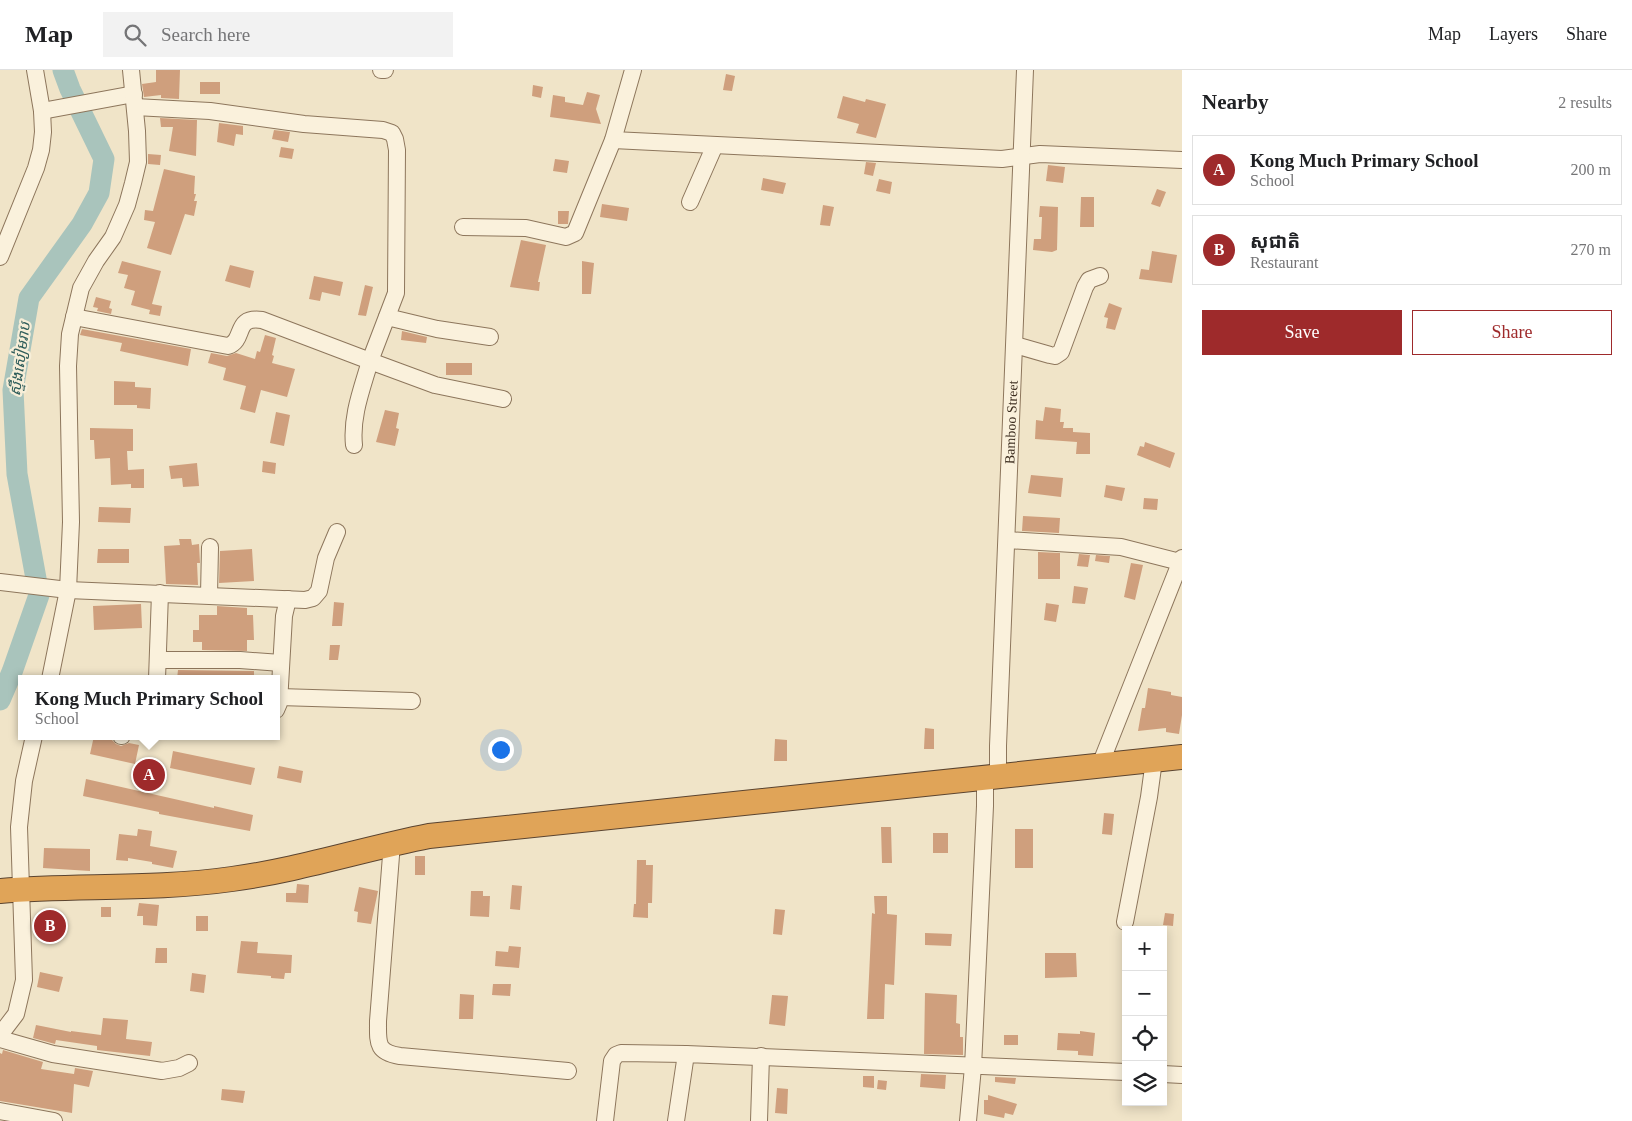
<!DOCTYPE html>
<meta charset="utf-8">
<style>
:root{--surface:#fff;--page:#f2f2f2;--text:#202124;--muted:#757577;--line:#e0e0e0;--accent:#9e2a2b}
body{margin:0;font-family:"Times New Roman","Noto Sans Khmer",serif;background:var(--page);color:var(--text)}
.controls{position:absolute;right:15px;bottom:15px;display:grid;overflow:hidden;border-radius:0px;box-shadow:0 2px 12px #0003}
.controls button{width:45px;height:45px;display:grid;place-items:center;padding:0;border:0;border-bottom:1px solid var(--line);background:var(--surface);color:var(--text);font:25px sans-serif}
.you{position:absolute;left:500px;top:679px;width:18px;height:18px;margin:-12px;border:4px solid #fff;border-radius:50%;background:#1a73e8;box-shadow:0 0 0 8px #1a73e833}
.badge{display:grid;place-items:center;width:32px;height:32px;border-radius:50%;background:var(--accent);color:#fff;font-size:16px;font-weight:700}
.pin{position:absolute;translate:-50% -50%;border:2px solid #fff;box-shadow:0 1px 5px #0006}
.popup{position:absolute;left:18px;top:605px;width:262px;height:65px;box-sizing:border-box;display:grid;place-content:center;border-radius:0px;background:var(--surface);filter:drop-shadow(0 1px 4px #0005);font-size:16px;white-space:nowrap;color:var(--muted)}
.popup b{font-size:19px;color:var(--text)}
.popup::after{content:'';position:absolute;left:50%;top:100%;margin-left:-10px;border:10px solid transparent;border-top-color:var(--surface)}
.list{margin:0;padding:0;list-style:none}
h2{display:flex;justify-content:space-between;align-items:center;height:65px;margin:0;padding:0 20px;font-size:21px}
h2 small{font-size:16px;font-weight:400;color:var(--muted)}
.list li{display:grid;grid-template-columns:32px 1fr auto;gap:15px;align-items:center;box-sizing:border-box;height:70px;margin:0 10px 10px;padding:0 10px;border:1px solid var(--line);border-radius:0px}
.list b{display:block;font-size:19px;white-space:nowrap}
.list p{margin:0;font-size:16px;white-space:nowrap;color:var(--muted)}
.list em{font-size:16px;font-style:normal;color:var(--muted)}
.actions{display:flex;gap:10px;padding:15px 20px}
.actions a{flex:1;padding:11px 0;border:1px solid var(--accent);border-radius:0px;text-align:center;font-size:18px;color:var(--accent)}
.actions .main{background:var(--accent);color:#fff}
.icon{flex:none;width:28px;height:28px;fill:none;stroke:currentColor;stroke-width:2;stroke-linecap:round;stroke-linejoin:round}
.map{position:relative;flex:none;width:1182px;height:1051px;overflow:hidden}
header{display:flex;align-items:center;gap:30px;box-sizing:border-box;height:70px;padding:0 25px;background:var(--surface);border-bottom:1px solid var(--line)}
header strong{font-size:24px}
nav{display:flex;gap:28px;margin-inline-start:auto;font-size:18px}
.search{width:350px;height:45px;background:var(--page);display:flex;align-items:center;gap:12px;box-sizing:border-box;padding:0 18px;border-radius:0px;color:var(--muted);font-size:19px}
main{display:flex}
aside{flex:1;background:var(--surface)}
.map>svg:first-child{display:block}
</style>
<header>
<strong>Map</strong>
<div class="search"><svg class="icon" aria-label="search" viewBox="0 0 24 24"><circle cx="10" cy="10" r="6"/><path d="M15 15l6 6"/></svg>Search here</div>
<nav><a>Map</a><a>Layers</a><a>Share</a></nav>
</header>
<main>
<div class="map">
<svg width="1182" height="1051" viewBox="0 0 1182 1051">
<rect width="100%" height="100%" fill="#f0e4c8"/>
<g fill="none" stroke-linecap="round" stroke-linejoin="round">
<path stroke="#a9c4bc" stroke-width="21" d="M0 630 12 602 39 525 17 404 13 320 29 228 82 154 99 123 104 89 70 19 63 0"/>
</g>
<path fill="#cf9f7d" d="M156 0H180L179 29 161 28V25L144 27 142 14 156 12Z
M726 4 735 6 732 21 723 20Z
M200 12H220V24H200Z
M533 15 543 17 541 28 532 26Z
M587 22 600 25 596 39 601 54 550 47 553 25 565 27V32L583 35Z
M843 26 865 32 866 29 886 34 876 68 856 63 859 54 837 48Z
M160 48 197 50 196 86 169 81 173 57H161Z
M219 53 243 56V65L236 64 234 76 217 72Z
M274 60 290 62 288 72 272 69Z
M281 77 294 79 292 89 279 87Z
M148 84 161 85 160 95 148 94Z
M555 89 569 91 567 103 553 101Z
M866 92 876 93 873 106 864 104Z
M1048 95 1065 97 1063 113 1046 111Z
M164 99 195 106 194 124H196L194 131H197L194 146 185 144 171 185 147 178 155 152 144 150 145 140 153 141Z
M763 108 786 113 783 124 761 120Z
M879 109 892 112 890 124 876 121Z
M1157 119 1166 122 1160 137 1151 134Z
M1081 127H1094V157H1080Z
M602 134 629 138 627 151 600 147Z
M823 135 834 137 830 156 820 155Z
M1040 136 1058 137 1057 180 1052 182 1033 180 1034 169H1041L1042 147H1039Z
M558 141H569L568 154H558Z
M521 170 546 175 538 212H540L539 221 510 217Z
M1152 181 1177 185 1172 213 1139 209 1141 199 1149 200Z
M122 191 161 201 152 234 162 236 160 246 149 244 150 240 131 235 135 221 124 218 128 205 118 203Z
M582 191 594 193 591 224H582Z
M230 195 254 201 250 218 225 211Z
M314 206 343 212 340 226 322 222 320 231 309 229Z
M365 215 373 217 366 246 358 245Z
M96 227 111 231 109 238 112 239 111 244 97 241 98 238 93 237Z
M1109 233 1122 238 1115 260 1106 258 1108 248 1104 247Z
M82 259 191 279 188 296 120 281 122 273 80 265Z
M402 261 427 267 426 273 401 270Z
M265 265 276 268 272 285 274 286 272 293 295 299 287 327 261 320 255 343 240 339 246 316 223 310 226 298 208 293 211 283 227 286 236 283 255 289 257 281 260 282Z
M446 293H472V305H446Z
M114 311 135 312V317L151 318 150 339 137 338V335H114Z
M1045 337 1061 339 1060 352H1064L1063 358H1073V362L1090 363V384H1076L1077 372 1035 369 1036 350 1043 351Z
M385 340 399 343 396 358 399 359 395 376 376 372Z
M276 342 290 345 284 376 270 373Z
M90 358 133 359V381H127L128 400 144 399V418H131V414L111 415 110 388 95 389 94 370H90Z
M1145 372 1175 383 1170 398 1137 385 1140 376 1144 377Z
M263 391 276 393 275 404 262 402Z
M197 393 199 416 183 417 182 408 171 409 169 396Z
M1031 405 1063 408 1061 427 1028 423Z
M1106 415 1125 418 1122 431 1104 427Z
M1144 428 1158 429 1157 440 1143 439Z
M99 437 131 438 130 453 98 452Z
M1023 446 1060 448 1059 463 1022 461Z
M179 469H191L192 475 199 474 200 493H197L198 515 166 514 164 476 180 475Z
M98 479H129V493H97Z
M252 479 254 511 219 513 220 481Z
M1038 482 1060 483V509H1038Z
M1079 484 1090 485 1088 497 1077 496Z
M1096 485 1110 486 1109 493 1095 491Z
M1131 493 1143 495 1135 530 1124 527Z
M1074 516 1088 518 1085 534 1072 533Z
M334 532 344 533 342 556H332Z
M1046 533 1059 535 1056 552 1044 550Z
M141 534 142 558 94 560 93 536Z
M217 536 247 538V545H253L254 570H247V581L202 580V572H193V560H199V545H217Z
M330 575H340L338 590H329Z
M178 600 254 601V609H177Z
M1148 618 1171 622V625L1182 627V645L1179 664 1166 662V658L1138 661 1142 638H1145Z
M925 658 934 659V679H924Z
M94 666 112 670 116 674 121 676 129 673 139 675 135 694 90 684Z
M775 669 787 670V691H774Z
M173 681 255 698 251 715 170 698Z
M279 696 303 701 301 713 277 708Z
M86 709 214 738V736L253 745 250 761 159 744V742L83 726Z
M1104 743 1114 744 1112 765 1102 764Z
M881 757H891L892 793H882Z
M138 759 152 761 150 776 177 781 173 798 152 794V792L128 788V791L116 790 119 764 137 766Z
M1015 759H1033V798H1015Z
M933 763H948V783H933Z
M44 778 90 779V801L43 798Z
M415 786H425V805H415Z
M637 790H646V795H653L652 833H648V848L633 847 634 834H636Z
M297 814 309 815 308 833 286 832V823H296Z
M512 815 522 816 520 840 510 839Z
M359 817 378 821 371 854 357 852 358 842 354 841Z
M471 821H483V826H490L489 847 470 846Z
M874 826H887V844L897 845 894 915 885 914 884 949H867L872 843 875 844Z
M139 833 159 835 157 856 143 855V846H137Z
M101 837H111V847H101Z
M775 839 785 840 782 865 773 864Z
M1165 843 1174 844 1173 856 1163 855Z
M196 846H208V861H196Z
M925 863 952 864 951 876 925 875Z
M241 871 258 872 257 883 292 885 291 903H285L284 909 271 908V906L237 903Z
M509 876 521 877 519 898 495 896 496 881 508 882Z
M156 878H167V893H155Z
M1045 883H1076L1077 907 1045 908Z
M40 902 63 907 59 922 37 917Z
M192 903 206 905 204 923 190 921Z
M493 914H511L510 926 492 925Z
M925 923 957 925 956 953 960 954V967H963V985L924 984Z
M460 924 474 925 473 949H459Z
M772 925 788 926 785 956 769 954Z
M103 948 128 950 126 969 152 972 150 986 97 980V976L56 970 55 974 33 968 36 955 71 962V961L101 965Z
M1080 961 1095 963 1093 986 1078 985V981L1057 980 1058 963 1080 964Z
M1004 965H1018V975H1004Z
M3 980 43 992 41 999 74 1004 75 998 93 1001 89 1017 74 1014 72 1043 0 1031V983L2 984Z
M921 1004 946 1005 945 1019 920 1017Z
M863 1006H874V1018L863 1017Z
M995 1007 1016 1008 1015 1014 995 1012Z
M878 1010 887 1011 886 1020 877 1019Z
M777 1018 788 1019 787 1044 775 1043Z
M222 1019 245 1021 243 1033 221 1030Z
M988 1025 1017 1034 1013 1045 1005 1043 1004 1048 984 1044V1030H988Z"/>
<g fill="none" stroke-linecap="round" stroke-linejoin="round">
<defs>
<g id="minor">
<path d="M381 0H385"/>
<path d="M42 41 134 24"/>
<path d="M613 70 1002 89 1040 84 1182 90"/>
<path d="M690 132 715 75"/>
<path d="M463 157 526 158 566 167 575 163 613 70 633 0"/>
<path d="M0 187 36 98 41 80 43 62 42 41 35 0"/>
<path d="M74 247 228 276C246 270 233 246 262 250L370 291 396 223 397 80 395 69 392 63 383 60 304 54 210 41 135 37"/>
<path d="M387 247 437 259 490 267"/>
<path d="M1015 275 1050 285 1055 286 1061 282 1085 217 1089 210 1100 206"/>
<path d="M354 375C351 346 362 319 370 291L435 315 503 329"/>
<path d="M1007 470 1121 477 1180 492"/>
<path d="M0 512 68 520 305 530 313 528 319 521 326 488 337 462"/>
<path d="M209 525 210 477"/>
<path d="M158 590H240L281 593"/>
<path d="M50 609 68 520 71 452 68 296 70 264 81 218 96 191 113 167 127 135 133 113 138 92 137 61 131 0"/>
<path d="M157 609 160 523"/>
<path d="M279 627 412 631"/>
<path d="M276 640 279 633 284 546 288 529"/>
<path d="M121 666H122"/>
<path d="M1100 695 1182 488"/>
<path id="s1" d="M998 706V676L1025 0"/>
<path d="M392 773 378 951C378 973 376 982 400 986L568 1001"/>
<path d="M1125 852 1149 727 1154 690"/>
<path d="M0 965 16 944 24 910 19 757 24 711 34 666"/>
<path d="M0 969 53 984 162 1001 179 998 189 993"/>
<path d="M1163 1004 1182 1005"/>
<path d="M0 1041 54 1051"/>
<path d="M605 1051 612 991 616 985 621 983 686 984"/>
<path d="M676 1051 686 984 1126 1002"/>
<path d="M759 1051 761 986"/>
<path d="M968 1051 973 997 985 736V707"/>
</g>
<path id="highway" d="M0 821C77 815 155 820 232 809 299 800 363 779 429 766L1182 687"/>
</defs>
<use href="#minor" stroke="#8d765c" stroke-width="18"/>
<use href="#highway" stroke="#5b4430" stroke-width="26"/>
<use href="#minor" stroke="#faf1dc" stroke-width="16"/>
<use href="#highway" stroke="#e0a458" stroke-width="24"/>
</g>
<g text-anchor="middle" stroke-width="4.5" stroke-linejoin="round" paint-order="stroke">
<g font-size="14" fill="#3d2e20" stroke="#f7eed8">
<text dy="5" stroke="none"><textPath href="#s1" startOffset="354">Bamboo Street</textPath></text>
</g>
<g font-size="15" font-style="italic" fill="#2f5d5a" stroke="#f7eed8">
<text transform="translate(20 289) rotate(-82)" y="5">ស្ទឹងសៀមរាប</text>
</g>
</g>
</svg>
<div class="controls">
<button>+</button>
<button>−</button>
<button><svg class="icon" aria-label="locate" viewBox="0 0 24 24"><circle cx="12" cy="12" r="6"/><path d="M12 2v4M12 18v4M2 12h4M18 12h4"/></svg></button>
<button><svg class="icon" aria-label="layers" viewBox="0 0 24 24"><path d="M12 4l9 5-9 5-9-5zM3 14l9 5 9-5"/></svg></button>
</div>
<div class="you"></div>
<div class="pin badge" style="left:149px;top:705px">A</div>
<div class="popup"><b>Kong Much Primary School</b>School</div>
<div class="pin badge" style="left:50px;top:856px">B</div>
</div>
<aside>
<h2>Nearby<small>2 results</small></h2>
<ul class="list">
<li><span class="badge">A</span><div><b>Kong Much Primary School</b><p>School</p></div><em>200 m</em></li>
<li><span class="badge">B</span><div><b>សុជាតិ</b><p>Restaurant</p></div><em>270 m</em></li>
</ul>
<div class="actions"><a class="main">Save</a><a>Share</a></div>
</aside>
</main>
